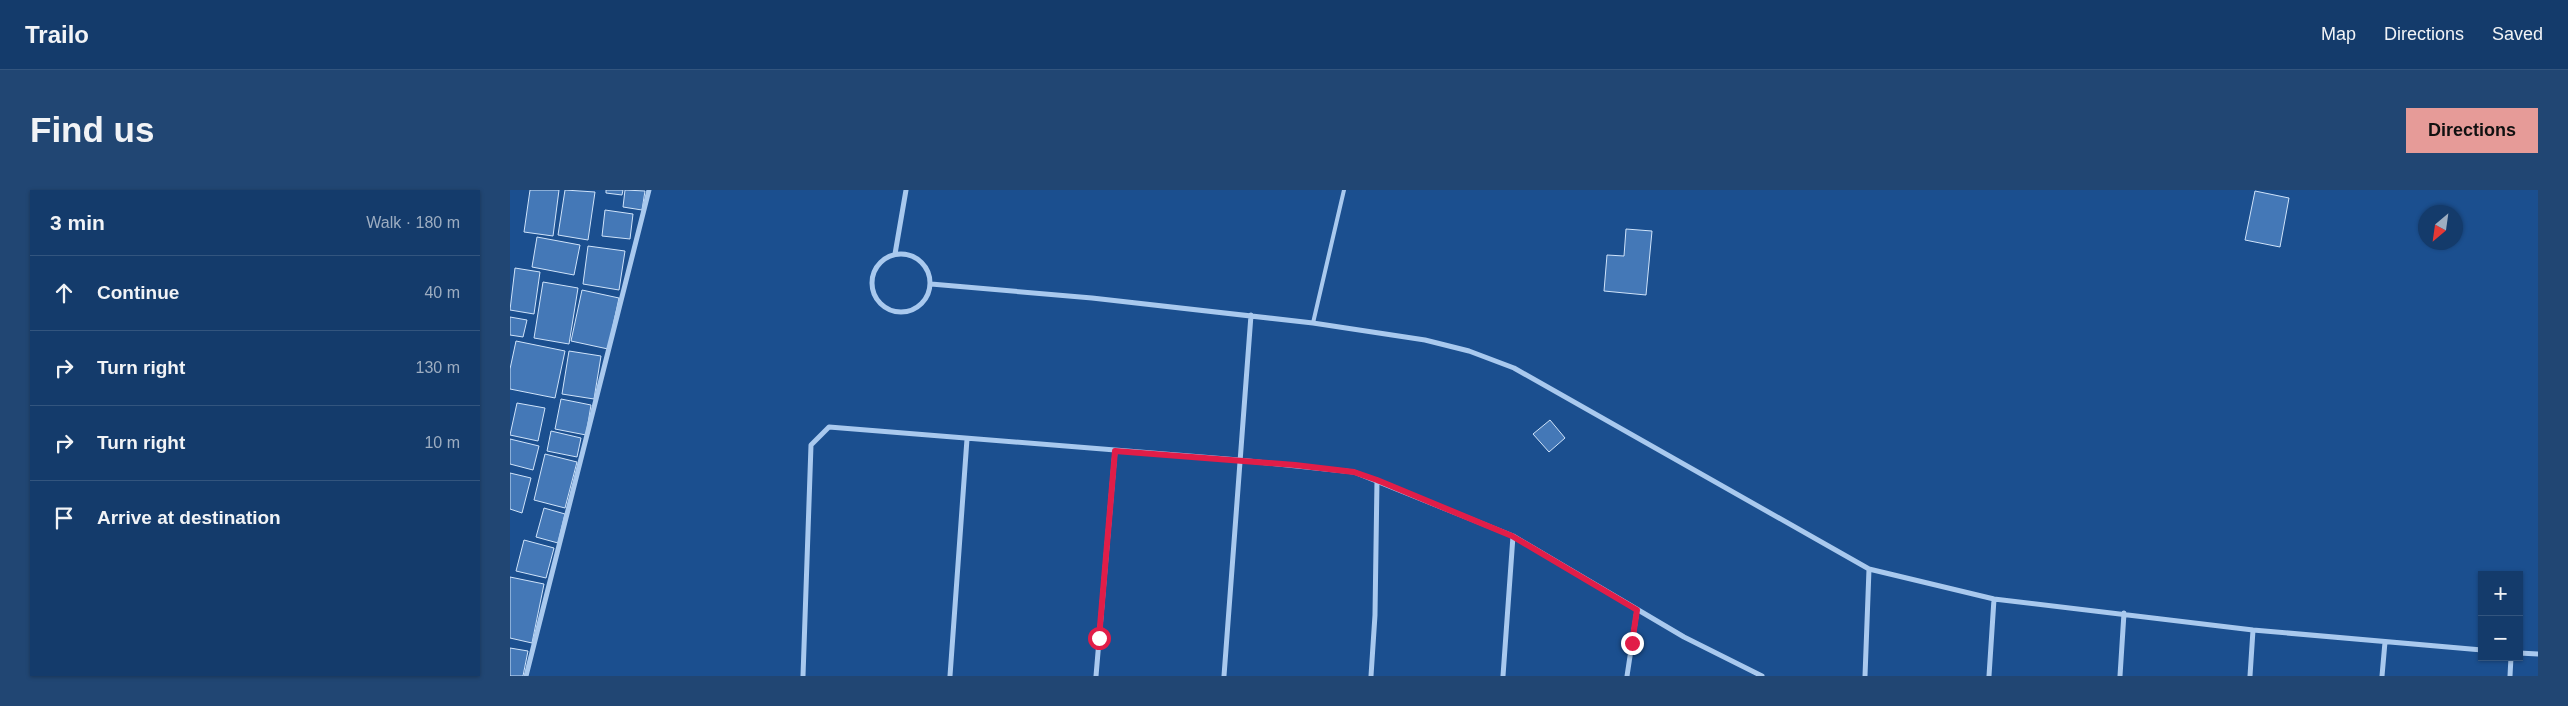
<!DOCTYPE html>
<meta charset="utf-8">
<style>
:root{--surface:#143b6b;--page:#214673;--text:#f1f3f6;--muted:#9dadc1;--line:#33557e;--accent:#e69b98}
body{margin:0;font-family:Helvetica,sans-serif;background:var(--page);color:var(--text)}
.controls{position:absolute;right:15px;bottom:15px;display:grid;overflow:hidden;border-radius:0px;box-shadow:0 1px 4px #0004}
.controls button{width:45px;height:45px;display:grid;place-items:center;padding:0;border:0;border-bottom:1px solid var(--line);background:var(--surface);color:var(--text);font:25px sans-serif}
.compass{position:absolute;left:1908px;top:15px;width:45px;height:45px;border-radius:50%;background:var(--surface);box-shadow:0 1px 4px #0004;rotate:209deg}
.stop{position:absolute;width:15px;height:15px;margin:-11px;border:4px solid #e11d48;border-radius:50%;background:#fff}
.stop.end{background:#e11d48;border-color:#fff;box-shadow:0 1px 5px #0008}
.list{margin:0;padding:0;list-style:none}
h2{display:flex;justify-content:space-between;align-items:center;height:65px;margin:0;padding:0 20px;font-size:21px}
h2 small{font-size:16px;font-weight:400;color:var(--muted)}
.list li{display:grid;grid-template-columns:32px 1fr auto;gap:15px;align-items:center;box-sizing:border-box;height:75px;padding:0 20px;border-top:1px solid var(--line)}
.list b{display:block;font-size:19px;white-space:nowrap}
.list em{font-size:16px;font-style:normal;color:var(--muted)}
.icon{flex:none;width:28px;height:28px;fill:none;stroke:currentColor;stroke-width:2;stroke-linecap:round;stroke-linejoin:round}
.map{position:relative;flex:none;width:2028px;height:486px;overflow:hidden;border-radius:0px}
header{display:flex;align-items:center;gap:30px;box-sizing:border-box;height:70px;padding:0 25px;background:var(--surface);border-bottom:1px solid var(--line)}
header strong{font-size:24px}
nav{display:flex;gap:28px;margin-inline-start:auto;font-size:18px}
.intro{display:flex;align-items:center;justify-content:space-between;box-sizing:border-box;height:120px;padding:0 30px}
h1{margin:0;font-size:35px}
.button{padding:12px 22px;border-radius:0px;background:var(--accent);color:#111;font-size:18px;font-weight:700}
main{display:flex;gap:30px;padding:0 30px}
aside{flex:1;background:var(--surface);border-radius:0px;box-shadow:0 1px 4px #0004}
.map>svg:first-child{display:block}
</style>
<header>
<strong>Trailo</strong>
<nav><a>Map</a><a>Directions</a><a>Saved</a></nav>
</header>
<div class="intro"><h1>Find us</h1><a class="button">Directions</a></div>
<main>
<aside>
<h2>3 min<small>Walk · 180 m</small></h2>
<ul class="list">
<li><svg class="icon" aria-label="ahead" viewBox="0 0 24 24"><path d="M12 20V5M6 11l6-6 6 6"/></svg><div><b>Continue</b></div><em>40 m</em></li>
<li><svg class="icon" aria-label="right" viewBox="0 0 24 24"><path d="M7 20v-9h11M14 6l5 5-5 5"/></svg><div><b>Turn right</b></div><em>130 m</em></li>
<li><svg class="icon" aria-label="right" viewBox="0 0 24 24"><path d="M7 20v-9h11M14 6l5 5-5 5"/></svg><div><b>Turn right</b></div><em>10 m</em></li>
<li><svg class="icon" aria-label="arrive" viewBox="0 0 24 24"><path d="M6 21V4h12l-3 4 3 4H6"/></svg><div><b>Arrive at destination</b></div></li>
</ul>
</aside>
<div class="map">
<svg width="2028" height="486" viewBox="0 0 2028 486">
<rect width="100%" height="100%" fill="#1b4f8f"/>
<path fill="#4478b7" stroke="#cfe3fa" d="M20 0H49L43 46 14 42Z
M55 0 85 2 78 50 48 45Z
M96 0H113L112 5 96 3Z
M115 0 135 1 132 20 113 17Z
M1745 1 1779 8 1770 57 1735 50Z
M95 20 123 24 120 49 92 46Z
M1116 39 1142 41 1136 105 1094 101 1097 65 1114 66Z
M27 47 70 55 64 85 22 77Z
M78 56 115 61 109 100 73 94Z
M5 78 30 82 24 124 0 120Z
M33 92 68 98 59 154 24 148Z
M72 100 109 108 98 159 61 151Z
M0 127 17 130 13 147 0 145Z
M6 151 55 161 45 208 0 199V179Z
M59 161 91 166 84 209 52 204Z
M51 209 81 215 76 245 45 239Z
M7 213 35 218 28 251 0 245Z
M1040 230 1055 248 1039 262 1023 244Z
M41 241 71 248 67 267 37 261Z
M0 249 29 256 23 280 0 274Z
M35 264 67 272 55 318 24 310Z
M0 283 21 288 12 323 0 319Z
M34 318 55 324 48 353 26 347Z
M14 350 44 358 36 388 6 381Z
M0 387 34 394 22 453 0 448Z
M0 458 18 461 13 486H0Z"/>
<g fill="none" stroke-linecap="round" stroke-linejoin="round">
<path stroke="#a9c9ee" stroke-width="4" d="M803 133 834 0"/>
<path stroke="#a9c9ee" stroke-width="5" d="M362 93a29 29 0 1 1 58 0a29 29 0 1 1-58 0Z
M385 64 396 0
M421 94 582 108 803 133 915 150 959 161 1004 178 1359 379 1484 409 1743 440 1972 460
M2009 463 2028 464
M16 486 139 0
M293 486 301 255 319 237 729 270 844 282 1003 346 1174 447 1252 486
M440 486 457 249
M586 486 605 261
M714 486 741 125
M861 486 865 425 867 290
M993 486 1003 346
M1117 486 1127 420
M1355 486 1359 379
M1479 486 1484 409
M1610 486 1614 423
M1740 486 1743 440
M1872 486 1875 452
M2000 486 2001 467"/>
</g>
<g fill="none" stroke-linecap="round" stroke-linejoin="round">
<path stroke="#e11d48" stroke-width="6" d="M589 448 605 261 785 275 844 282 867 290 1002 346 1127 420 1122 453"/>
</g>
</svg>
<div class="controls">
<button>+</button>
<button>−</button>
</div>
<svg class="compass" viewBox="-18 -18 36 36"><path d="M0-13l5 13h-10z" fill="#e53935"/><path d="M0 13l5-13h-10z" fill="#9dadc1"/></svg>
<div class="stop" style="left:589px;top:448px"></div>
<div class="stop end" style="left:1122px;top:453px"></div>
</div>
</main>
